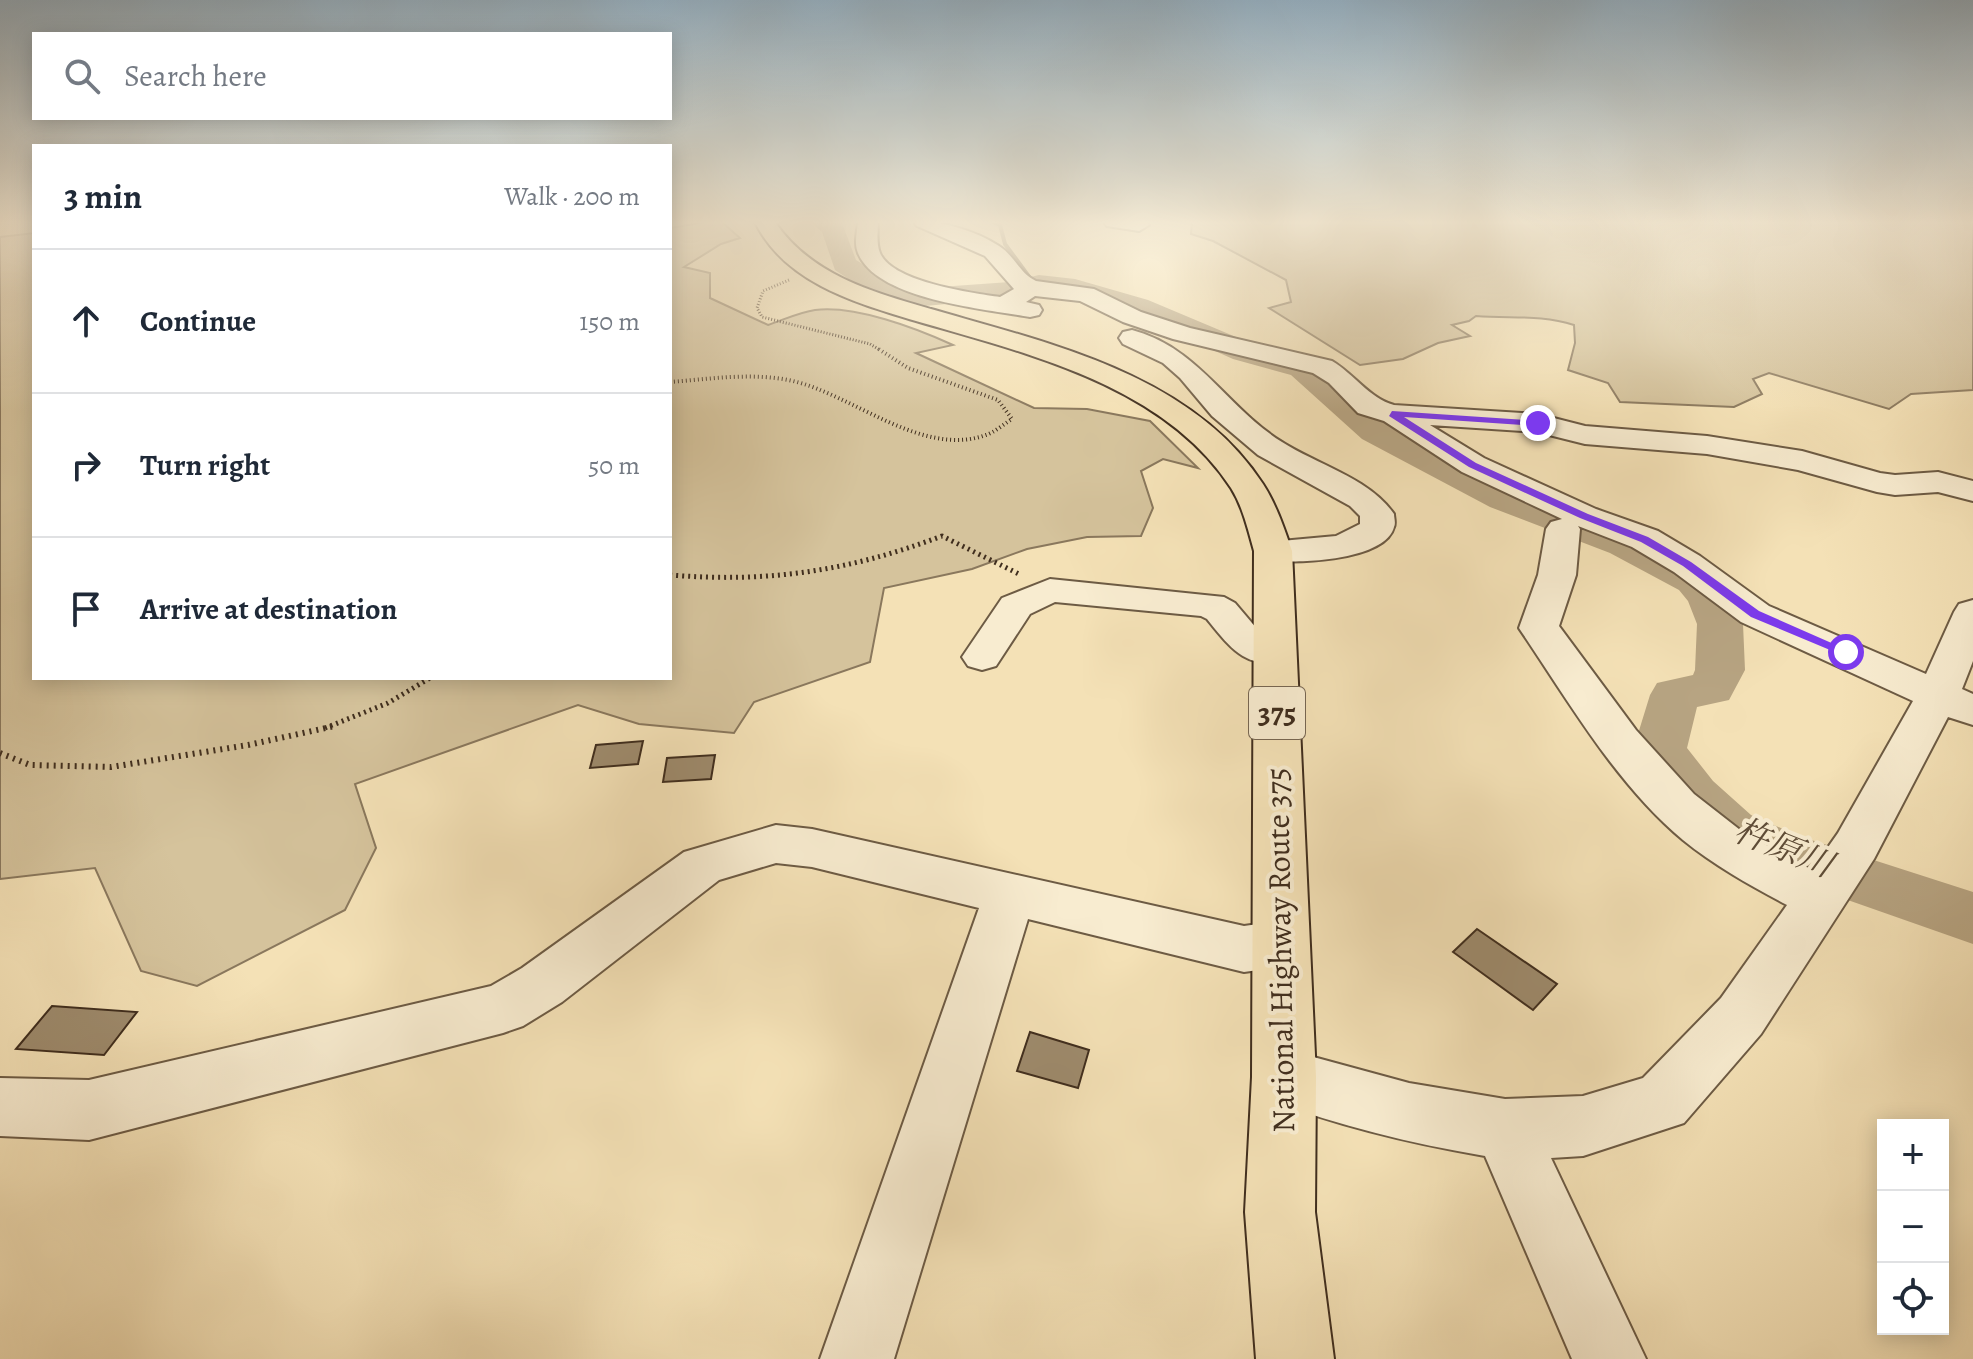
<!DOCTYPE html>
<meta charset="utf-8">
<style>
:root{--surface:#fff;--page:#f2f2f3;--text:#1f2937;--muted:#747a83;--line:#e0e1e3}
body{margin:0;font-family:Alegreya,"Noto Serif JP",serif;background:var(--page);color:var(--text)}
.controls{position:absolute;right:24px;bottom:24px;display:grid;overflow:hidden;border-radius:0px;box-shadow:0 4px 20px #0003}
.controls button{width:72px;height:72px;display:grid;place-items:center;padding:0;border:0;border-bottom:2px solid var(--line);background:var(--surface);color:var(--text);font:40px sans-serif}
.stop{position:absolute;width:24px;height:24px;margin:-18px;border:6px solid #7c3aed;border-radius:50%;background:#fff}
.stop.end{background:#7c3aed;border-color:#fff;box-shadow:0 2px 8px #0008}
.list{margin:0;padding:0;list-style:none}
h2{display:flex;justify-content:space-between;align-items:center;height:104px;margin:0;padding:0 32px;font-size:34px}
h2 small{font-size:26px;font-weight:400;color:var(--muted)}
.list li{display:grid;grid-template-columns:52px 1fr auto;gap:24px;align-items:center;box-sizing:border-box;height:144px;padding:0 32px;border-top:2px solid var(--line)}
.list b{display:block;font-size:30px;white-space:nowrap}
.list em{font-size:26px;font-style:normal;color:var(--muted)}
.icon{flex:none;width:44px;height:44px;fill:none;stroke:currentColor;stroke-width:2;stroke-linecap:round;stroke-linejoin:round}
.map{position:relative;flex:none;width:1973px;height:1359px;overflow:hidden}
.search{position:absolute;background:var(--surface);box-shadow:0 4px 20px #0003;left:32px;top:32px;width:640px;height:88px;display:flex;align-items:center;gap:20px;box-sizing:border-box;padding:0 28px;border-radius:0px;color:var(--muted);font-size:30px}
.panel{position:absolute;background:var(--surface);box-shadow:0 4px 20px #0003;left:32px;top:144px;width:640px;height:536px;border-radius:0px}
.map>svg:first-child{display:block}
</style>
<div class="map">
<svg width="1973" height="1359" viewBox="0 0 1973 1359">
<rect width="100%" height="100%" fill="#f4e1b6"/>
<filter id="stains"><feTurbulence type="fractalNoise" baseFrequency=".0025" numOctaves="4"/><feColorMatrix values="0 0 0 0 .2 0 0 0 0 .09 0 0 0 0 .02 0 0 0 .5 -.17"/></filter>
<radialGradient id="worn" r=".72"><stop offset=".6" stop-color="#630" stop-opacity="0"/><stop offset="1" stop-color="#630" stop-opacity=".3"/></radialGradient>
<path fill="#d5c39c" stroke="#8a785d" stroke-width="2" d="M706 222H722L740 238 721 244 684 267 710 273V298L768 325C783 320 800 312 815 310 855 305 916 328 953 345L916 353 1034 408 1087 409 1150 421 1198 468 1163 459 1141 471 1153 508 1141 536 1087 537 1027 549 972 569 884 588 870 662 754 702 734 733 639 724 578 705 355 784 376 848 345 910 197 986 141 971 95 868 0 879V237L34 233V678H670V228Z
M1192 222H1973V390L1911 394 1889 409 1769 373 1753 379 1762 394 1734 407 1620 402 1608 383 1568 370 1575 343 1574 325C1540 314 1511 319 1476 316L1469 321 1452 325 1470 336 1438 343 1403 359 1360 365 1269 308 1291 302 1286 280 1213 241 1191 234Z"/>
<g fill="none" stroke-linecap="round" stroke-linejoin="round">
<path stroke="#87755a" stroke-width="4" d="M993 222 1000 225 1005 244 1030 278"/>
<path fill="#b7a482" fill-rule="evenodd" d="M811 222 842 223 856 260 879 274 909 286 925 288 1010 282 1039 275 1075 279 1148 300 1255 345 1315 361 1388 423 1518 491 1640 535 1711 572 1733 598 1743 624 1745 670 1729 700 1697 707 1687 748 1713 781 1751 815 1799 836 1973 892V944L1757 868 1709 847 1673 811 1633 750 1650 695 1657 683 1693 675 1695 670 1697 624 1688 601 1679 590 1610 553 1490 507 1362 439 1291 375 1233 359 1128 312 1072 295 1039 291 1010 298 925 306 893 300 859 286 835 270 822 232Z"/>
</g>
<path fill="#9e8b6d" stroke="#402e1e" stroke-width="2" d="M643 741 638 764 590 768 596 745Z
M715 755 711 779 663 782 667 758Z
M1477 929 1557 984 1533 1010 1453 952Z
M52 1006 137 1012 104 1055 16 1049Z
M1030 1032 1089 1050 1078 1088 1017 1071Z"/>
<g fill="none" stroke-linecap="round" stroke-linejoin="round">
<defs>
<path id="minor" d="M858 222H878C878 231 876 243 880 253 892 282 972 293 1000 297L1014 289 985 256 917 226 914 222C941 220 976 231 999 246 1014 255 1020 274 1036 281L1094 289 1141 312 1190 328 1332 361C1354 374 1369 398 1394 405L1538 414 1585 426 1707 436 1802 451 1880 473 1895 475 1938 472 1973 481V501L1938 492 1895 495 1877 492 1798 470 1707 454 1585 444 1537 432 1430 425 1484 458 1596 509 1658 531 1700 556 1769 606 1926 674 1954 612 1959 604 1973 600V661L1962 689 1973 694V725L1948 717 1874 859 1761 1034 1684 1123 1583 1156 1551 1158 1646 1359H1572L1485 1156C1409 1143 1334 1125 1263 1097L1254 1077 1263 1057 1284 1049 1409 1083 1505 1099 1583 1096 1643 1078 1721 998 1787 905C1751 886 1715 866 1683 840 1615 783 1568 700 1519 628L1538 575 1546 529 1551 522 1562 519 1462 472 1384 421 1358 413 1329 383 1313 373 1173 339 1123 322 1080 301 1035 296 1026 302 1039 305 1042 310 1039 315 1030 317C986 309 877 300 858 253 854 244 857 232 858 222ZM1578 526 1632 547 1674 572 1741 622 1913 701 1838 833 1812 870 1744 833 1694 794 1636 730 1559 626 1576 575 1580 529Z
M1104 222H1147L1149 225 1139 231 1107 226Z
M1132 330C1198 347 1227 408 1282 442 1318 465 1369 478 1394 514 1394 518 1396 523 1394 527 1385 562 1288 565 1260 559L1255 551 1260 543 1336 536 1360 524V516L1350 506 1258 455 1212 416 1180 378 1163 363 1123 344 1119 338 1123 332Z
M1050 579 1224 597 1235 603 1263 636 1290 642 1296 651 1290 660C1247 671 1232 650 1207 619L1201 616 1055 602 1030 614 996 666 982 670 968 666 962 657 1002 598Z
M776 825 812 829 1244 926 1280 921 1299 928 1307 944 1299 960 1280 967 1244 972 1028 919 894 1359H820L979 908 812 867 776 863 719 880 562 1002 523 1026 503 1033 89 1140 0 1136V1078L89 1080 491 986 522 968 684 852Z"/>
<path id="highway" d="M755 222H775C811 275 872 292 931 309 1048 343 1192 374 1263 484 1276 504 1284 528 1292 551L1316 1077 1315 1212 1334 1359H1256L1245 1212 1252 1077 1254 551C1248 530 1243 507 1231 488 1163 383 1021 352 909 319 850 301 784 281 755 222Z"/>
</defs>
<use href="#minor" stroke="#6d5b44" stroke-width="4"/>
<use href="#highway" stroke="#402e1e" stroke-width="4"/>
<path stroke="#402e1e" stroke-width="3" stroke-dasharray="1 2" stroke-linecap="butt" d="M789 280 763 291 757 308 762 317 870 344 880 350"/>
<path stroke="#402e1e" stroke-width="4" stroke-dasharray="1 3" stroke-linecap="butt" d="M670 382C710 379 754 372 793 381 853 395 923 458 986 435 995 432 1004 424 1012 419L998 400 908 368 877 348"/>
<path stroke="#402e1e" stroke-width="5" stroke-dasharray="2 4" stroke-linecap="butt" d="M670 575C769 583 849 571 942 536L1021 575
M325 728 388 703 430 678"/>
<path stroke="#402e1e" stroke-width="6" stroke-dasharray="2 5" stroke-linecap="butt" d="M0 753 30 765 111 767 248 745 335 726"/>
<use href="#minor" fill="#f8ecd0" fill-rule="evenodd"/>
<use href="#highway" fill="#f4e1b6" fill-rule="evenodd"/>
</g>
<linearGradient id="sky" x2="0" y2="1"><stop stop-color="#94aebf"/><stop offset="0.54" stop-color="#faf2de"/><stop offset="1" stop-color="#faf2de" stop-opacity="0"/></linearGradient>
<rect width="1973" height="412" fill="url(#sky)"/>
<path fill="#7c3aed" d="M1392 411 1541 421 1538 426 1404 417 1476 463 1588 514 1648 537 1691 562 1759 611 1852 652 1842 655 1751 617 1683 566 1641 542 1580 518 1469 467 1389 416Z"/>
<g text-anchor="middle" stroke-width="8" stroke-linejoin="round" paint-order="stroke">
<rect fill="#f8ecd0" stroke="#776753" stroke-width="2" x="1249" y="687" width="56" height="52" rx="6"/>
<g font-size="30" font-weight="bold" fill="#402e1e">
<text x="1277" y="723">375</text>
</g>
<g font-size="32" fill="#402e1e" stroke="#f8ecd0">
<text transform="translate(1280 950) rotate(-91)" y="11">National Highway Route 375</text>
</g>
<g font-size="34" font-style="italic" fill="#5e4c37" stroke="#f8ecd0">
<text transform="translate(1784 847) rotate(22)" y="12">杵原川</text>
</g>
</g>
<rect width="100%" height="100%" filter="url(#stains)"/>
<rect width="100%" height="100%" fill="url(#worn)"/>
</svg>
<div class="controls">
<button>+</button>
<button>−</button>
<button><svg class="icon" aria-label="locate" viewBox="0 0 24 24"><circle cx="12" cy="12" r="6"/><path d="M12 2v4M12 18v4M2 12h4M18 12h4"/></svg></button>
</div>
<div class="stop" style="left:1846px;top:652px"></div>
<div class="stop end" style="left:1538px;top:423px"></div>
<div class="search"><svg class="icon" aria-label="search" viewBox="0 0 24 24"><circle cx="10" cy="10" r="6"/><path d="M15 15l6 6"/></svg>Search here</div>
<section class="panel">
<h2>3 min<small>Walk · 200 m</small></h2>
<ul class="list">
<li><svg class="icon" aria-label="ahead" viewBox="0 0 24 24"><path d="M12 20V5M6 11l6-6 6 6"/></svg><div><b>Continue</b></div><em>150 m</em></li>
<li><svg class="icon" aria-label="right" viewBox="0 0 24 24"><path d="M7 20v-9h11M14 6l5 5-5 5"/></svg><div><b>Turn right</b></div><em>50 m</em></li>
<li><svg class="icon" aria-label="arrive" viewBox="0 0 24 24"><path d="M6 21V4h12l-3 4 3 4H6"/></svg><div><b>Arrive at destination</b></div></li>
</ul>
</section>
</div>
